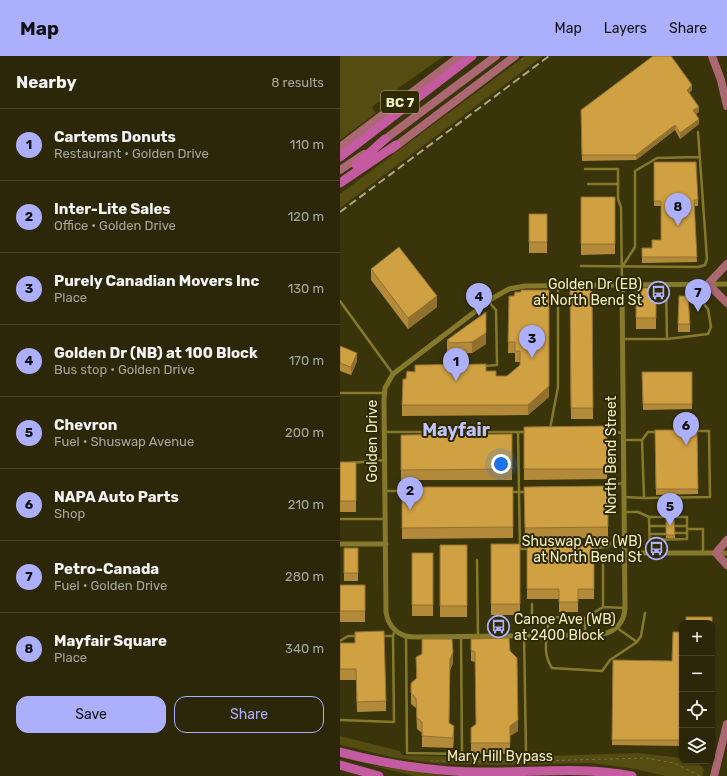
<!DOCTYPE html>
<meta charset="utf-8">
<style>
:root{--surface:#2c2708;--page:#342f12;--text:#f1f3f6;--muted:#a6a59c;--line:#484429;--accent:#acaffb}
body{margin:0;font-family:Rubik,sans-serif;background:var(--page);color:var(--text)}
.controls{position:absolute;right:12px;bottom:12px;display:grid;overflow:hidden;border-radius:8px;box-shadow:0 1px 3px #0004}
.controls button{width:36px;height:36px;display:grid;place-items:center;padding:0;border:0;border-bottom:1px solid var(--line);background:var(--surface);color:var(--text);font:20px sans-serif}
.you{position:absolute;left:161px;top:408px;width:14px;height:14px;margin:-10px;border:3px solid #fff;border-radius:50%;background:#1a73e8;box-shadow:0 0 0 6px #1a73e833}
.badge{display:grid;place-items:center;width:26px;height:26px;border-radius:50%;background:var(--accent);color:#111;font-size:13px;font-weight:700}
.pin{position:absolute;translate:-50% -33px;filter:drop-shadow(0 1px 2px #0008)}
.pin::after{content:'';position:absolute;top:21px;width:14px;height:12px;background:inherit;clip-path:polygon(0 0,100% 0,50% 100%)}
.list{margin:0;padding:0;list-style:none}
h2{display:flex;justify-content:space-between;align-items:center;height:52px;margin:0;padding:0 16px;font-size:17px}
h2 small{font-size:13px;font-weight:400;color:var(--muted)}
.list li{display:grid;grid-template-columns:26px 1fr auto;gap:12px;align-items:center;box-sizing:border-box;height:72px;padding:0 16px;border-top:1px solid var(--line)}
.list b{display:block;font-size:15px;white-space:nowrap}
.list p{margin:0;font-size:13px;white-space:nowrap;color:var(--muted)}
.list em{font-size:13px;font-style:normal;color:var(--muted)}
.actions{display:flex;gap:8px;padding:12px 16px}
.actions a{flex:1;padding:9px 0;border:1px solid var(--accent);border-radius:12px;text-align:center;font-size:14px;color:var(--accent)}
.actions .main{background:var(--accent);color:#111}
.icon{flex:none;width:22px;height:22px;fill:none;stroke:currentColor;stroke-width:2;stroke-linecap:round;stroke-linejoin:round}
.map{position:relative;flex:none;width:387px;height:720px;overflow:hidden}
header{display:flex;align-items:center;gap:24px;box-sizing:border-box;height:56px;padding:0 20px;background:var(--accent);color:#111}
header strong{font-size:19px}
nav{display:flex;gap:22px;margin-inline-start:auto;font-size:14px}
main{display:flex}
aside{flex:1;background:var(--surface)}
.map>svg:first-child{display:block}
</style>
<header>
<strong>Map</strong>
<nav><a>Map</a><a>Layers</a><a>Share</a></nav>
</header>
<main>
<aside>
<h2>Nearby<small>8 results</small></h2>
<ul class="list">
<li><span class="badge">1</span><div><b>Cartems Donuts</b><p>Restaurant · Golden Drive</p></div><em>110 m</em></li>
<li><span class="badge">2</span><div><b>Inter-Lite Sales</b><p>Office · Golden Drive</p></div><em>120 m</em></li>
<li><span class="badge">3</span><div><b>Purely Canadian Movers Inc</b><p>Place</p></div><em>130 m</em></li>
<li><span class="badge">4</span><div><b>Golden Dr (NB) at 100 Block</b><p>Bus stop · Golden Drive</p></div><em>170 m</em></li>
<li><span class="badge">5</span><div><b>Chevron</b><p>Fuel · Shuswap Avenue</p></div><em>200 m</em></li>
<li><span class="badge">6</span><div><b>NAPA Auto Parts</b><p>Shop</p></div><em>210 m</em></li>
<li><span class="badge">7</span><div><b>Petro-Canada</b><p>Fuel · Golden Drive</p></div><em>280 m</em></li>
<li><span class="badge">8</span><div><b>Mayfair Square</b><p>Place</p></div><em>340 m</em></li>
</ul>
<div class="actions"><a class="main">Save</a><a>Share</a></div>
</aside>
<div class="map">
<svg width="387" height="720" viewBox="0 0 387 720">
<rect width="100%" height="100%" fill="#3a340a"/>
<path fill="#544c11" d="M0 0H104L33 50 32 52 36 57 0 84Z
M185 0H203L0 152V138Z
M0 680 60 695 62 699 149 702 298 697 342 702V705C353 705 358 704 364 714L362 720H325L296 713 251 707 155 709 93 707 51 701 2 689 0 688Z
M29 709 108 720H74Z"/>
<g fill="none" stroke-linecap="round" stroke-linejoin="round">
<path stroke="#767148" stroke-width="1" stroke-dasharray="3 3" stroke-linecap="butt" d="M181 4 186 0
M90 705 159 706 306 702 334 707 360 720"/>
<path stroke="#857a2b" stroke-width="2.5" d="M245 113H278V143L281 151 282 229
M248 128H278
M241 210 358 211 365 209 367 203 358 76
M282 211 295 191V115L317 102 360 101
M326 229 327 283
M0 245 53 318
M283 283H327L368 278 371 271 368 253 359 242V229
M144 310 157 309 156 254 149 246
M0 337H44
M210 373 218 331V230
M265 375 283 377
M45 376H178
M186 376H178L179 436H187
M283 384H302L304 442 284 441
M302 384 308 376H318
M0 408 44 404
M266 434 272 429 283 427
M45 435H64
M171 436H179L180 493H189
M304 442 370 441 369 375H355
M284 456H298L309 461 310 497
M309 461H347V483L310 484
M0 463H45
M310 470H326
M334 470H347
M347 473H363V496
M334 477H347
M310 478H326
M252 492 267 491 272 486H284
M137 504 138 580
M192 548V561H209C208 580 201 596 212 612L262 615 270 604 297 586
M263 551 285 552
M209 561 245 562 263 551V504
M245 562V579
M277 572 297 586 301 580 305 557
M184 579 186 695
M41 580H53
M66 581 67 697 122 698 121 580
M0 585 8 580H18
M0 664 54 666 53 580 55 574"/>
<path stroke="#857a2b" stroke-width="5" d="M282 229 285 552C284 569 273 578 256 579L74 581C59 581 48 571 46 556L44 344 45 332 53 318 153 242 169 233 185 230 387 228
M0 488H46
M284 497H387"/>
<path stroke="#ab6772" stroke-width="8" d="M372 0 381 24 387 50
M40 87 156 0
M0 91 120 0
M52 93 175 0
M0 114 24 98
M387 208 368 228 387 247
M387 484 376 497 387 509
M374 720 387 668"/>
<path stroke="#c45ba1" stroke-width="9" d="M0 101 132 0
M16 109 45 83
M0 127 56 89
M0 696C46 708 93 716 141 716 192 717 242 710 292 720
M0 709 39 720"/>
<path stroke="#aca77f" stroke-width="2" stroke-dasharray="8 4" stroke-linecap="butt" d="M0 156 209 0"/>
</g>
<path fill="#b38a3a" d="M352 34 349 37 359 56 356 58 359 68 340 83 335 74 296 104 242 105 241 54Z
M314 106 358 144V150H354L357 206 302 207V192H312L321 184V150H314Z
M241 141H275V198L241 199Z
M189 158 207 186V197H189Z
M31 213 97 251 68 273 31 224Z
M230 231H252L253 363H231Z
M296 232H316V273H296Z
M169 240 209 341 188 359 62 360V349L66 323 146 315 156 320H167L180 309V306H175V297H168Z
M338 268H350V276H338Z
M107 284 146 288 132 297 110 298 107 295Z
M0 290 17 305 11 319 0 315Z
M302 316H352V353L303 354Z
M267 370V423L184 424V371Z
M315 374H357L358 438 316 439Z
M172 378V424H61V379Z
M0 406 16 445V456H0Z
M268 430V482H185L184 431Z
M62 431H173V482L62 483Z
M326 463 335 479V482H326Z
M151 488H180V559H151Z
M100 489H127V561H100Z
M187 489H254V543H238V556H219V543H187Z
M4 492H18V525H4Z
M72 497H93V560H72Z
M0 529H25V566H0Z
M15 576 46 645V655L17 656 16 624H0V587H15Z
M342 576V690L272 689 273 604 332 605Z
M131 583 170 595 178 675 170 680V698H131V672L136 668 135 606 131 605Z
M76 601 113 607 110 614 109 667 114 681 113 692 82 691V677L77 673 76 652 71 648V627L76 623Z"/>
<path fill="#92712f" d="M352 29V34L347 39V34Z
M359 51V56L353 60V54Z
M359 63V68L340 83V77Z
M335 69V74L296 104V99Z
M209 234V341L188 359V349Z
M97 240V251L68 273V262Z
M146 277V288L132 297V286Z
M17 297V305L11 319V311Z
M113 596V607L110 614V603Z
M178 664V675L170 680V698V670Z
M114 670V681L113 692V682Z"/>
<path fill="#d0a143" stroke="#92712f" d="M313 0H331L352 29 347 34 359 51 353 54 359 63 340 77 335 69 296 99H242L241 54Z
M314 106H356L358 144H354L357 201H302V192H312V184H321V145H314Z
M241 141H275V188H241Z
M189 158H207V186H189Z
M59 191 97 240 68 262 31 213Z
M230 231H252L253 352H231Z
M296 232H316V262H296Z
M181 234H209V330L188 349H62L63 323H66L67 315 75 316V309L146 308V315H156V320H167L180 309V295H175V286H168L169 240H174L175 236H181Z
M339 240H348L350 268H338Z
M146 256V277L132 286 110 287 107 284Z
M0 290 17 297 11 311 0 307Z
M302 316H352V348H303Z
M267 370V413H184V371Z
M315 374H357L358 433H316Z
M172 378V413L61 414V379Z
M0 406H16V445H0Z
M268 430V471L185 472 184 431Z
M62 431H173V471L62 472Z
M326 463H334L335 479H326Z
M151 488H180V548H151Z
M100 489H127V550H100Z
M187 489H254V533H238V546H219V533H187Z
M4 492H18V517H4Z
M72 497H93V549H72Z
M0 529H25V555H0Z
M346 561H372V567H346Z
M44 575 46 645 17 646 16 613H0V587H15V576Z
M333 576H342V684H272L273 604 332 605Z
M372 578 373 605H372Z
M169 582 170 595 177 602 178 664 170 670V687H131V672L136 668 135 596 131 594V583Z
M82 583H112L113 596 110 603 109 667 114 670 113 682 82 680V666L77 662 76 642 71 637V627L77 622 76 601 82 598Z"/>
<defs>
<symbol id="bus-ring" viewBox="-11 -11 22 22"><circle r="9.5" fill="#302a00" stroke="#acaffb" stroke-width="1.5"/><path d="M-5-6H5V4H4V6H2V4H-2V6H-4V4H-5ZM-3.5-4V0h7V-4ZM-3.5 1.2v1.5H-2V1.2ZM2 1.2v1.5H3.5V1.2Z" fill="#acaffb"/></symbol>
</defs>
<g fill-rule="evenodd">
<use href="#bus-ring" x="306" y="224" width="25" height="25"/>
<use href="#bus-ring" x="304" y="480" width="25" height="25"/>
<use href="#bus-ring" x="146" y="558" width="25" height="25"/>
</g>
<g text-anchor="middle" stroke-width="4" stroke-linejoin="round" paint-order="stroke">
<rect fill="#302a00" stroke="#b7b28b" stroke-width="1" x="41" y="35" width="38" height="22" rx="3"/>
<g font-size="13" font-weight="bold" fill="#f1edc7">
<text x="60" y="51">BC 7</text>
</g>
<g font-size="14" fill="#f1edc7" stroke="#302a00" text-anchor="end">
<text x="302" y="233">Golden Dr (EB)<tspan x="302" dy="16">at North Bend St</tspan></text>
<text x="302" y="490">Shuswap Ave (WB)<tspan x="302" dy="16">at North Bend St</tspan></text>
<text x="174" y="568" text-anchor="start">Canoe Ave (WB)<tspan x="174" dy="16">at 2400 Block</tspan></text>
</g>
<g font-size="14" fill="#f1edc7" stroke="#302a00">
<text transform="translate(32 385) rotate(-90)" y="5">Golden Drive</text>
<text transform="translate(271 399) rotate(-90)" y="5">North Bend Street</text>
<text x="160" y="705">Mary Hill Bypass</text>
</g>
<g font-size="18" font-weight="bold" fill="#c0c3fc" stroke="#302a00">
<text x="116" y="380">Mayfair</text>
</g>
</g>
</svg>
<div class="controls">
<button>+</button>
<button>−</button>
<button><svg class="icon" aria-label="locate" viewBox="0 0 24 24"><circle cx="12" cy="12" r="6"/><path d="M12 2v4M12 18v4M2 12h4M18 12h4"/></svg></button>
<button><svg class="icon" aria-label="layers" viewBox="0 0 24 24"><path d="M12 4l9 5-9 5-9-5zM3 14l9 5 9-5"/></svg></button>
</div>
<div class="you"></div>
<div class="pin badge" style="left:116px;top:325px">1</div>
<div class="pin badge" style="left:70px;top:454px">2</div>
<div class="pin badge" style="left:192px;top:302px">3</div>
<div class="pin badge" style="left:139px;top:260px">4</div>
<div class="pin badge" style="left:330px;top:470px">5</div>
<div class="pin badge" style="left:346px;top:389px">6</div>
<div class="pin badge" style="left:358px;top:256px">7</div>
<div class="pin badge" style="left:338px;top:170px">8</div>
</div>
</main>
